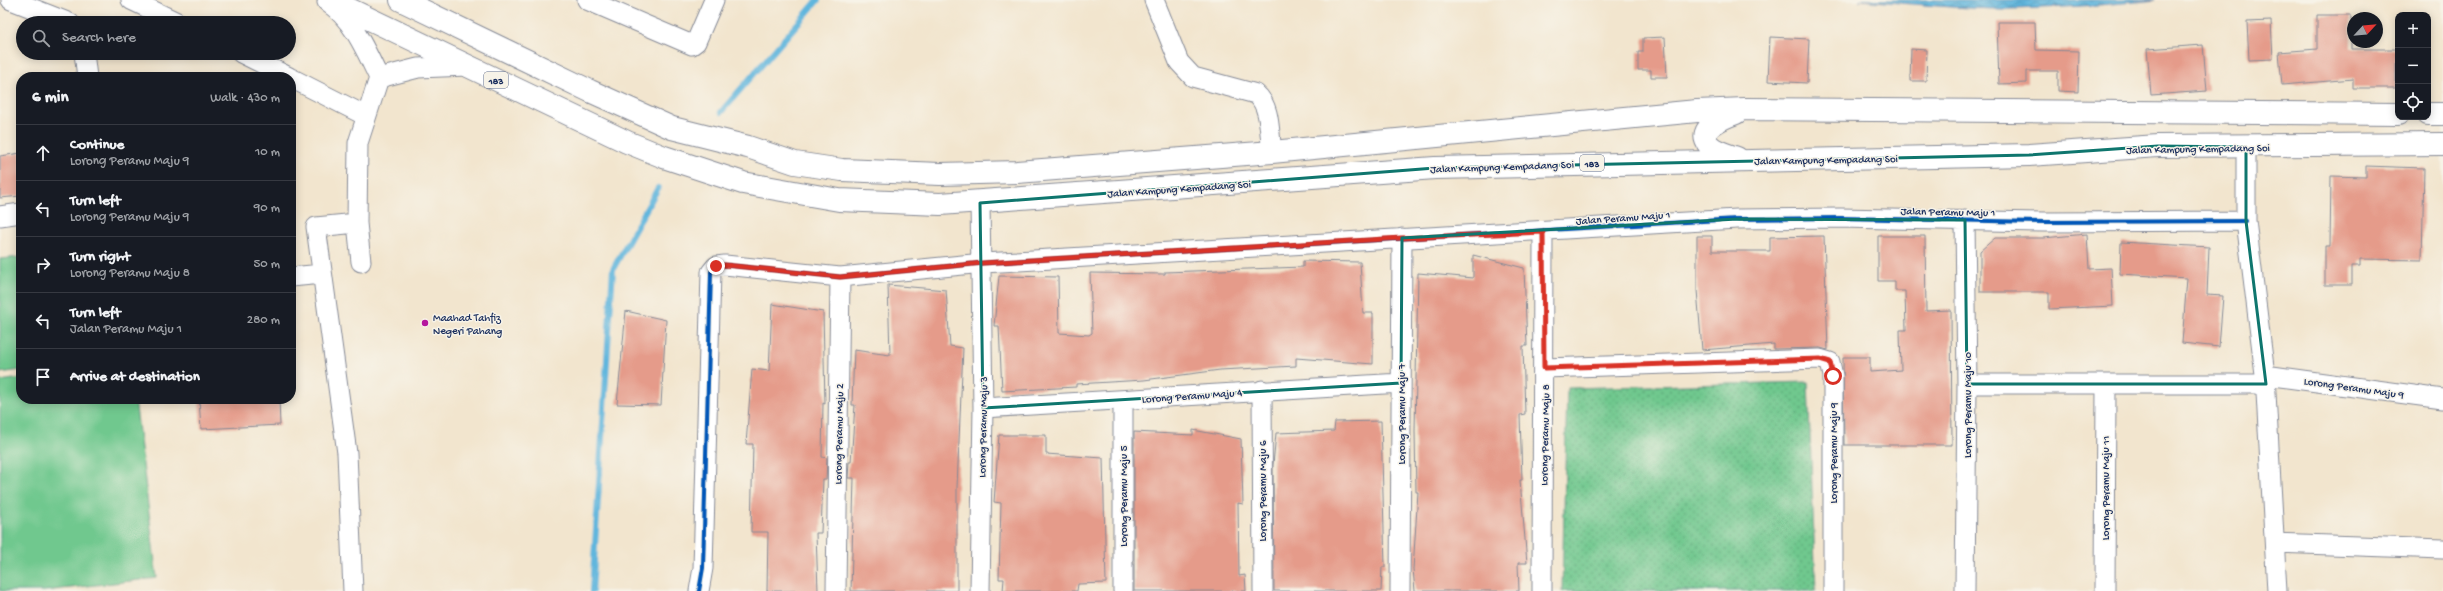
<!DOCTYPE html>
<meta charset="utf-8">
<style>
:root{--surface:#171b24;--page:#20242c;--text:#f1f3f6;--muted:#9ea1a6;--line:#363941}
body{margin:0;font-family:"Gochi Hand",sans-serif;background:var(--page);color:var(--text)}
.controls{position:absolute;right:12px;top:12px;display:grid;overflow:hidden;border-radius:8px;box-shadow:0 2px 10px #0003}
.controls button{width:36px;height:36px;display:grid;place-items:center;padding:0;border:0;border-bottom:1px solid var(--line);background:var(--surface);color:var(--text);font:20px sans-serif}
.compass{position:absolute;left:2347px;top:12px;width:36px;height:36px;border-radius:50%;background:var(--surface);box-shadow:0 2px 10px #0003;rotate:64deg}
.stop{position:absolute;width:12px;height:12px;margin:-9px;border:3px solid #d93025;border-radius:50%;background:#fff}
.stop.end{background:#d93025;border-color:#fff;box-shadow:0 1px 4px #0008}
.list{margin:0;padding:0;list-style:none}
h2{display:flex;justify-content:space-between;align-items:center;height:52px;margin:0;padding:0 16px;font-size:17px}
h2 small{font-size:13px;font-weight:400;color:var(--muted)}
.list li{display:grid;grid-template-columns:26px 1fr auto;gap:12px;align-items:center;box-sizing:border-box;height:56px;padding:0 16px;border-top:1px solid var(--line)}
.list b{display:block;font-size:15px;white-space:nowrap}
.list p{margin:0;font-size:13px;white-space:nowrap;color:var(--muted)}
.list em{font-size:13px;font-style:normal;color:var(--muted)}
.icon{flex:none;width:22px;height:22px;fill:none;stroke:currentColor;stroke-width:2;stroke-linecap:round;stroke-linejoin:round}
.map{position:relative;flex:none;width:2443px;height:591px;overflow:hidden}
.search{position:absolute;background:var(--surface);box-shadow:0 2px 10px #0003;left:16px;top:16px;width:280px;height:44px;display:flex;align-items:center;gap:10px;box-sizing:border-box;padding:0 14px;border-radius:22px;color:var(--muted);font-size:15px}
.panel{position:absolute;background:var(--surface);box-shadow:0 2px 10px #0003;left:16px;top:72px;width:280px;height:332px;border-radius:16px}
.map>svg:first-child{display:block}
</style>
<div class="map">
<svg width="2443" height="591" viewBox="0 0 2443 591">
<defs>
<pattern id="grass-dots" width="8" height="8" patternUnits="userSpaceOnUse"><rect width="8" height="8" fill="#6fc88e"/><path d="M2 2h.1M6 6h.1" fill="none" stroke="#5aa377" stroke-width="1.8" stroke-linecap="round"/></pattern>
<pattern id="water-waves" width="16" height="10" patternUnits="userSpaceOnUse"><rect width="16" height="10" fill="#60b6dd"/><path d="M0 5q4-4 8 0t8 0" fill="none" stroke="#4e94b6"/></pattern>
</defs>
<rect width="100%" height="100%" fill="#f7f3e8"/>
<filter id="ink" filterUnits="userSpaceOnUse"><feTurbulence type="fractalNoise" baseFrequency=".025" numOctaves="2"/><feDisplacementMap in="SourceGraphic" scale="8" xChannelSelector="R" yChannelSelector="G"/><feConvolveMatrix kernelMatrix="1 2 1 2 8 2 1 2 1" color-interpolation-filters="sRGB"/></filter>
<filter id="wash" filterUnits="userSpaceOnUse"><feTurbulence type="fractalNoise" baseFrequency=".012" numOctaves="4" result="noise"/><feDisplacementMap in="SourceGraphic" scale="16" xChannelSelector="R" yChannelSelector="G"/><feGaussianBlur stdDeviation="0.9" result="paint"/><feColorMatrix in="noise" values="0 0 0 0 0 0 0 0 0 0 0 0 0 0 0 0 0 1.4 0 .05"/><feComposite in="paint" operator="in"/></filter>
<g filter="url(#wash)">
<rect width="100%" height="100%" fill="#f2e5ce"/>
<path fill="url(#grass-dots)" stroke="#457c76" d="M1808 382 1816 591H1562L1567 388Z"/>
<path fill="#6fc88e" stroke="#457c76" d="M21 257V370L0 373V259Z
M21 378V399H135L157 578 44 591H0V381Z"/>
<path fill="url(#water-waves)" stroke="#3e729e" d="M1859 0H2156C2106 5 2057 8 2007 9 1958 9 1908 3 1859 0Z"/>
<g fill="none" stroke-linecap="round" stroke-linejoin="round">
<path stroke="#60b6dd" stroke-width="6" d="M721 112 818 0
M592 591 613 269 658 188"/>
</g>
<g id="blocks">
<path fill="#e59b8a" d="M2317 15H2351V49H2396V88H2353V79L2282 85 2279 52 2317 49Z
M2271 21 2273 59 2249 60 2247 22Z
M1997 22H2035L2036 50 2079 51 2078 92 2058 91V71H2027V83L1999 84Z
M1665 37 1667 77H1651V70H1638V52H1643V38Z
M1770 37 1809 39 1807 83 1768 81Z
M2203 45 2207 91 2151 95 2147 49Z
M1911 49 1927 50 1926 81H1910Z
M21 153V196L0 198V156Z
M2366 166 2424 168 2422 260 2360 259V266H2352V285H2325V246H2330L2331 176 2366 177Z
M2087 234 2089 269 2111 268 2113 306 2049 309V292H1980V251L1995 238H2043Z
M1697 236H1712V251H1770V237L1824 236 1828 350 1820 348 1774 349V344L1702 350 1697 290Z
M1878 236H1925L1926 311 1951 310 1952 445H1844L1843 357H1870V372L1901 370 1900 330H1906L1905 291H1895V281H1878Z
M2121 242 2209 247 2207 295 2223 296 2219 347 2182 343 2187 278 2120 274Z
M1473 255 1524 268 1527 346H1523L1525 414 1520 415 1522 480H1520L1527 563H1518L1519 591H1415L1413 569 1418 492H1416L1415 431 1418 273 1473 278Z
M1303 261 1360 262 1363 313H1373V364L1296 358V366L1220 370 1144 380 1076 384V387L1002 391 999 326H994L999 276 1058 277 1059 333 1089 335 1092 333 1090 273 1165 274V272L1303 267Z
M888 285 946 290 950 346 963 348 957 487V591H851L854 478H848L849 462H851L855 405H852L854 350 890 355Z
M772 304 823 312 825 404 823 403 822 457 827 458 826 479H823L821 533H816L818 591H767L768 532H751L753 444H746L752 369 769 371Z
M626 311 666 320 661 405 617 404Z
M199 399H279L280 425 201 429Z
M1381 421 1385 567H1382L1381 591H1274L1273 465 1276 433 1334 431 1335 422Z
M1193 430 1241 439 1243 504 1238 503 1239 576 1245 575 1246 591H1134V432L1193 435Z
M999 435H1046V454L1103 458 1106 583 1078 584 1077 591H1003L1004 579H999L1001 503 994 502Z"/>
</g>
</g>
<g filter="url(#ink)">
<use href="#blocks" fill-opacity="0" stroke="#868a96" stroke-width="1"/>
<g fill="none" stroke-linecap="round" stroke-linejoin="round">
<defs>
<path id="minor" d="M11 0 70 23
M131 0 179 23
M587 0 692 45 696 42 714 0
M1154 0 1179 62 1193 77 1256 94C1271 106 1269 133 1272 152
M327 2C353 19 366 51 379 78L358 143 357 223 361 262
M84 53 87 77
M241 53 289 77
M291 78 366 116
M379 78 418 68 467 66
M2246 147V221L2265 375 2277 591
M0 216 21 213
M1965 220 1967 384 1965 591
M291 277 322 274
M1544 368 1820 359 1830 362 1833 376V591
M2265 375 2443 399
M1967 384H2266
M1262 390 1263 591
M983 408 1401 383
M2275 543 2443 549
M353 591 347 453 316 227 357 223
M699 591 703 568 711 272 716 266 725 265 840 277 983 263 1737 219 1840 218 2045 222 2246 221
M836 591 840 277
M980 591 983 408 980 203
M1123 591V400
M1400 591 1402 238
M1542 591 1543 232
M2105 591 2106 384"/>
<path id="highway" d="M330 0 627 142 664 157 743 183 839 200 940 204 1435 168 2029 155 2158 146 2443 144
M401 0 590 91 672 128 748 147 795 163 842 170 940 174 1017 172 1272 152 1697 111 1745 109 2398 114
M1736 113C1725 117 1695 128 1709 145 1715 152 1729 155 1737 158
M2428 114H2443"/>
</defs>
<use href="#minor" stroke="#868a96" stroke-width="21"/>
<use href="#highway" stroke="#868a96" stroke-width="24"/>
<use href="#minor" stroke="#fff" stroke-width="19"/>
<use href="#highway" stroke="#fff" stroke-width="22"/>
<defs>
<path id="cycleway" d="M699 591 703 568 711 272 716 266 725 265 840 277 983 263 1737 219 1840 218 2045 222 2246 221"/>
</defs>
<use href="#cycleway" stroke="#f7f3e8" stroke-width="6"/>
<use href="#cycleway" stroke="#0057b8" stroke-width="4"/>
</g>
</g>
<g fill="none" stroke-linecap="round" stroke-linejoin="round" filter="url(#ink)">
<path stroke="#d93025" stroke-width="5" d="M716 266 725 265 840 277 983 263 1402 238 1543 232 1544 368 1820 359 1830 362 1833 376"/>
</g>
<path fill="none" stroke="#0f766e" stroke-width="3" stroke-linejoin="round" d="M2158 146 2246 147V221L2266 384H1967L1965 220 1737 219 1402 238 1401 383 983 408 980 203 1435 168 2029 155Z"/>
<circle fill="#b5179e" stroke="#f7f3e8" stroke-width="1.5" cx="425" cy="323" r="4"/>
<g text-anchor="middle" stroke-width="3" stroke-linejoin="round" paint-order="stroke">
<g fill="#f7f3e8" stroke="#5d6a87" stroke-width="1">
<rect x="484" y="72" width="24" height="16" rx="3"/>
<rect x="1580" y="155" width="24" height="16" rx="3"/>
</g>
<g font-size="10" font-weight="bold" fill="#1b2f5e">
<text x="496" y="84">183</text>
<text x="1592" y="167">183</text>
</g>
<g font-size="11" fill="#1b2f5e" stroke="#f7f3e8">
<text transform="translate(2198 148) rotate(-1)" y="4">Jalan Kampung Kempadang Soi</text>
<text transform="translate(1826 159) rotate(-1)" y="4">Jalan Kampung Kempadang Soi</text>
<text transform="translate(1502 166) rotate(-2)" y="4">Jalan Kampung Kempadang Soi</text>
<text transform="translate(1179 188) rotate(-4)" y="4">Jalan Kampung Kempadang Soi</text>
<text transform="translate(1948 211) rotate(1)" y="4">Jalan Peramu Maju 1</text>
<text transform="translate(1623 217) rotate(-4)" y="4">Jalan Peramu Maju 1</text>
<text transform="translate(2354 387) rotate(8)" y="4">Lorong Peramu Maju 9</text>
<text transform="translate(1192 395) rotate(-4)" y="4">Lorong Peramu Maju 4</text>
<text transform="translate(1967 405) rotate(-90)" y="4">Lorong Peramu Maju 10</text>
<text transform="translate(1401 414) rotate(-90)" y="4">Lorong Peramu Maju 7</text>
<text transform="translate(982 427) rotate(-89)" y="4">Lorong Peramu Maju 3</text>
<text transform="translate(838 434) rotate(-89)" y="4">Lorong Peramu Maju 2</text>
<text transform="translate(1544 435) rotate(-89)" y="4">Lorong Peramu Maju 8</text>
<text transform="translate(1833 453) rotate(-90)" y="4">Lorong Peramu Maju 9</text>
<text transform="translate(2105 488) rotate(-90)" y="4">Lorong Peramu Maju 11</text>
<text transform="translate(1262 491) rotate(-90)" y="4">Lorong Peramu Maju 6</text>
<text transform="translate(1123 496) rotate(-90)" y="4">Lorong Peramu Maju 5</text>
</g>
<g font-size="11" fill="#1b2f5e" stroke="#f7f3e8" text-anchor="start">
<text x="433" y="321">Maahad Tahfiz<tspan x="433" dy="13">Negeri Pahang</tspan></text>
</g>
</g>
</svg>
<div class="controls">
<button>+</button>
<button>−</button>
<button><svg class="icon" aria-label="locate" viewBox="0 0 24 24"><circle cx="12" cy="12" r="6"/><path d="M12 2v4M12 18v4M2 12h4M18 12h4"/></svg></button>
</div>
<svg class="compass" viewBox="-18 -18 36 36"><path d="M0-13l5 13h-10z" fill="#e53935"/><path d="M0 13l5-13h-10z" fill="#9ea1a6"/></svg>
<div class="stop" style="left:1833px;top:376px"></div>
<div class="stop end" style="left:716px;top:266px"></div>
<div class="search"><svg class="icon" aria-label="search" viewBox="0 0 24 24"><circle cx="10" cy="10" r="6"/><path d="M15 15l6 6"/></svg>Search here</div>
<section class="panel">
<h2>6 min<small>Walk · 430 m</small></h2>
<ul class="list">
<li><svg class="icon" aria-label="ahead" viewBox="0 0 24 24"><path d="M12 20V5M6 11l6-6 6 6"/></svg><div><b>Continue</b><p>Lorong Peramu Maju 9</p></div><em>10 m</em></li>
<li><svg class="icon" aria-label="left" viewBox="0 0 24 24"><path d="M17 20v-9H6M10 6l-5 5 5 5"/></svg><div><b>Turn left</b><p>Lorong Peramu Maju 9</p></div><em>90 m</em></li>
<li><svg class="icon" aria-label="right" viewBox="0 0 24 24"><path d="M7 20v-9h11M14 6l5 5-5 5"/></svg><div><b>Turn right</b><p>Lorong Peramu Maju 8</p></div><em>50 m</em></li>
<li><svg class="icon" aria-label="left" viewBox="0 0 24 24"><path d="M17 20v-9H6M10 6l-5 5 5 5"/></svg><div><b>Turn left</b><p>Jalan Peramu Maju 1</p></div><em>280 m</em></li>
<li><svg class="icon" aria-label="arrive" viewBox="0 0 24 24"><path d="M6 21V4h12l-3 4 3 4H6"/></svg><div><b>Arrive at destination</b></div></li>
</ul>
</section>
</div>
